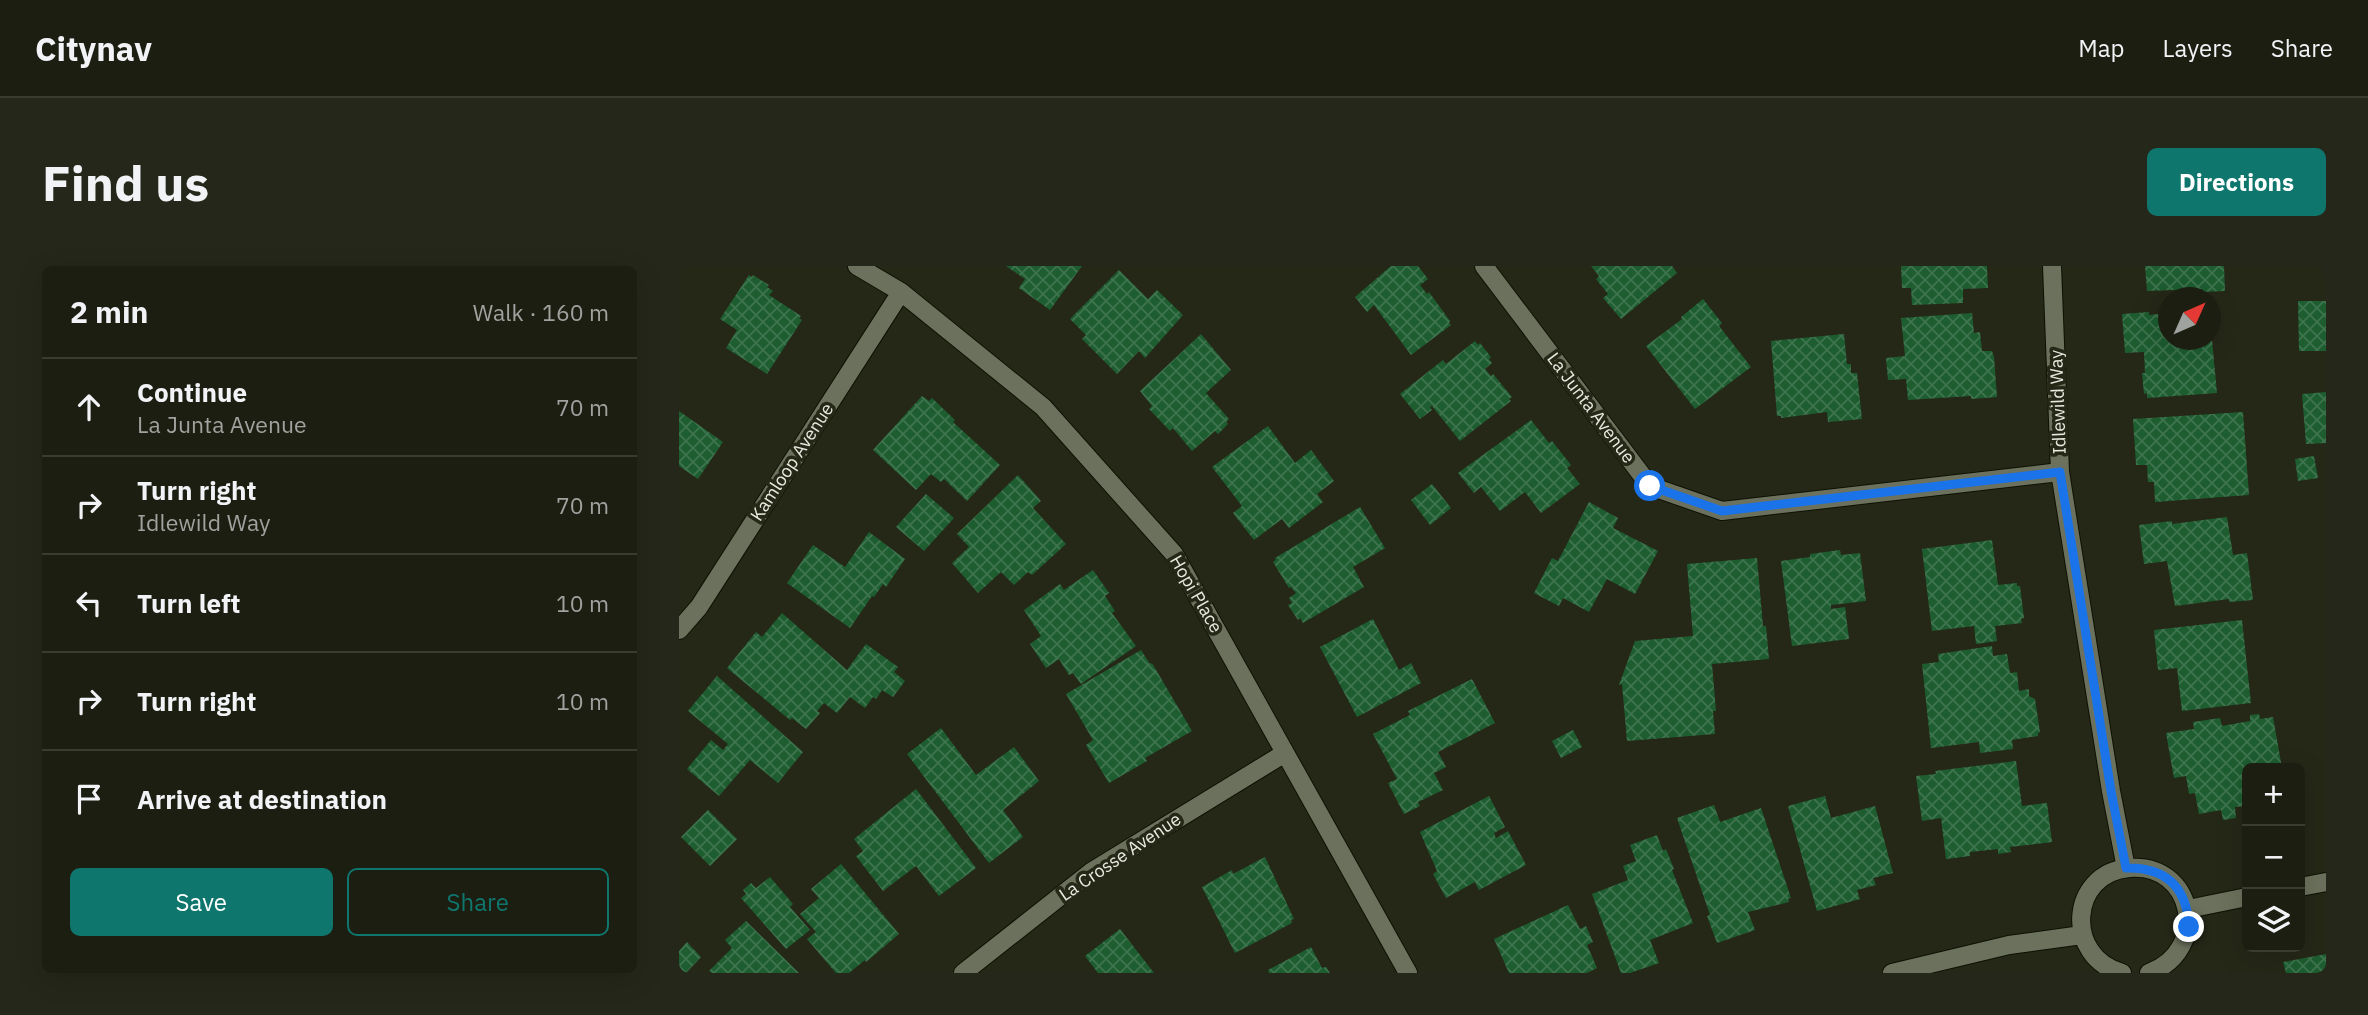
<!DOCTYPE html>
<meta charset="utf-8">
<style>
:root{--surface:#1c1e11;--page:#25271a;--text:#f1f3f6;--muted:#a0a29f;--line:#3a3c31;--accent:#0f766e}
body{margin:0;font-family:"IBM Plex Sans",sans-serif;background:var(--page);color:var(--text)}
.controls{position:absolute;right:21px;bottom:21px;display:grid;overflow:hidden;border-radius:10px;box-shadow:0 7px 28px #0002}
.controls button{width:63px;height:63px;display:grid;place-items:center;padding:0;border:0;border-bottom:2px solid var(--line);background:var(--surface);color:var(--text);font:35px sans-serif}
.compass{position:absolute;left:1479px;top:21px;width:63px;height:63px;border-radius:50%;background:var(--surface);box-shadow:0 7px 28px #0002;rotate:45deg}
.stop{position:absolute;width:21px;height:21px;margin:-16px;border:5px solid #1a73e8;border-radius:50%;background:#fff}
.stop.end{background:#1a73e8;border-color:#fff;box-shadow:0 2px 7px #0008}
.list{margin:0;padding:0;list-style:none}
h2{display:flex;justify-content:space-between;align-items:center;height:91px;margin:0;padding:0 28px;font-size:30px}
h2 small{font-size:23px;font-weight:400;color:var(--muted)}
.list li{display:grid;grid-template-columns:46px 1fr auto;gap:21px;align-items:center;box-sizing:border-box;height:98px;padding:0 28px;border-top:2px solid var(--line)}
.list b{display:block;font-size:26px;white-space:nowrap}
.list p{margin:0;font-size:23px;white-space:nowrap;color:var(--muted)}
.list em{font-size:23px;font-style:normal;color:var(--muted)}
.actions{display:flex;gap:14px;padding:21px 28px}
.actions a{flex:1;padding:16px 0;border:2px solid var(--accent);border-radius:10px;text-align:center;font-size:24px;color:var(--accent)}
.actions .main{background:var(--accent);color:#fff}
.icon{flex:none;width:38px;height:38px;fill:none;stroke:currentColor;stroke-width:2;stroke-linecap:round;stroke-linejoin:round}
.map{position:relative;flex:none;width:1647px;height:707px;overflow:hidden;border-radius:10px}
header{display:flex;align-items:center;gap:42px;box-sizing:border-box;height:98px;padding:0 35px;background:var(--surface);border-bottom:2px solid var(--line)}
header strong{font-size:33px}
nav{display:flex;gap:38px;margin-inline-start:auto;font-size:24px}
.intro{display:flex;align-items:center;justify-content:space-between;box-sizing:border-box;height:168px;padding:0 42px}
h1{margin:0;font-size:49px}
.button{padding:18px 32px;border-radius:10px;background:var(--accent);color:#fff;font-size:24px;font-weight:700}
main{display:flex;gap:42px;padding:0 42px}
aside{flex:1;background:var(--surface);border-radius:10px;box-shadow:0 7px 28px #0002}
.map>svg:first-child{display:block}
</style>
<header>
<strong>Citynav</strong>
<nav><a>Map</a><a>Layers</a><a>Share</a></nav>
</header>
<div class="intro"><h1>Find us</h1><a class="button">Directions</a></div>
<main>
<aside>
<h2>2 min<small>Walk · 160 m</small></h2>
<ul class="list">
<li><svg class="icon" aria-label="ahead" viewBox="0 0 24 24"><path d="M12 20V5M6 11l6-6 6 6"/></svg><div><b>Continue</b><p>La Junta Avenue</p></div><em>70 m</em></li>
<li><svg class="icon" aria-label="right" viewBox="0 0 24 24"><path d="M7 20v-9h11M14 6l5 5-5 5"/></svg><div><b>Turn right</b><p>Idlewild Way</p></div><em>70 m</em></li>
<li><svg class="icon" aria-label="left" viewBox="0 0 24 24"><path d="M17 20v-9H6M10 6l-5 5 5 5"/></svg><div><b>Turn left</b></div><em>10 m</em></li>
<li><svg class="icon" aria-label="right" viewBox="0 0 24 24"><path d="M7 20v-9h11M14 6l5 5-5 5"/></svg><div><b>Turn right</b></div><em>10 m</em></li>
<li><svg class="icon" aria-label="arrive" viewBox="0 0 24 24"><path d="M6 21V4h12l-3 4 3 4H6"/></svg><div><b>Arrive at destination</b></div></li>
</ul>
<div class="actions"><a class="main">Save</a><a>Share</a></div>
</aside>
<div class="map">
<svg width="1647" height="707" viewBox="0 0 1647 707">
<defs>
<pattern id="building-cross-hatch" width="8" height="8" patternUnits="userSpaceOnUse" patternTransform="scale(1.75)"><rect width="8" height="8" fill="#1d5d30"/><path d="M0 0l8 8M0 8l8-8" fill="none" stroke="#3e744e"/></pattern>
</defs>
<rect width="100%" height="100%" fill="#252817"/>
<path fill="url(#building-cross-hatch)" d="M327 0H403L371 44 340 22 346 13Z
M712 0H739L749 13 741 19 748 28 750 26 771 55 770 57 772 59 732 89 695 39 688 46 676 31Z
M912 0H993L998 7 942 53 924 32 929 28 917 13 920 10Z
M1222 0H1308L1309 22 1284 23V37L1233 39 1232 22H1223Z
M1466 0H1545L1546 25 1523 26V23L1468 25Z
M440 4 469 33 478 24 504 49 466 92 460 85 438 108 403 73 407 69 391 53Z
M70 9 73 11 74 9 90 19 88 21 94 25 90 29 122 50 120 52 123 54 88 108 47 82 58 64 41 53Z
M1024 33 1043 57 1040 60 1072 101 1016 143 967 80 1003 53 1002 51Z
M1619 35H1647V85H1620Z
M1470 46V49L1490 47V74H1533L1538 127 1468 132V127L1465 128 1463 107H1466L1465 86 1446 87 1443 48Z
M1293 47 1295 67 1301 66 1303 85H1313L1315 91 1318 131 1292 133V130L1229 134 1227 113 1209 114 1207 92 1226 90 1222 52Z
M522 68 552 104 527 127 550 153 547 156 549 158 539 168 536 165 513 185 494 162 491 165 470 143 473 140 461 125Z
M1165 68 1168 98H1172V107H1178L1183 153 1149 156 1148 146 1102 152V150H1098L1092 75Z
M796 75 799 79 801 77 812 91 810 93 813 97 806 103 812 110 814 108 833 131 830 133 832 135 781 175 753 140 751 141 753 144 741 153 721 128 764 94 767 98Z
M1647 126V177L1627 178 1623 128Z
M243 130 250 135 253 132 276 154 274 156 321 199 288 235 265 213 262 216 252 208 237 224 194 184Z
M0 145 44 176 19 213 0 200Z
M1564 146 1570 229 1476 236 1475 216H1469L1468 199H1457L1454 153Z
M852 154 870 177 873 175 892 199 888 202 901 218 862 247 846 226 821 245 802 221 795 227 779 207Z
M589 160 616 197 632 184 655 215 638 228 644 236 610 262 603 253 575 274 554 247 563 240 533 201Z
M1635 190 1639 212 1619 215 1616 193Z
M339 209 362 235 354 242 387 278 353 309 349 306 335 319 322 306 299 327 273 297 290 281 278 268Z
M753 218 772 242 751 259 732 234Z
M247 228 275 252 245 285 217 261Z
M910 236 939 252 934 262 979 285 956 328 928 313 910 346 884 332 880 340 855 327 873 292 879 295Z
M681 241 706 282 674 301 685 321 624 357 621 352 619 354 609 339 613 337 610 332 617 327 612 321 610 322 594 296 597 294 596 292Z
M1548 251 1554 289 1568 287 1574 334 1550 336V333L1496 340 1488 295 1465 298 1460 259 1493 255V258Z
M190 266 226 293 207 321 204 318 195 331 193 330 171 362 108 317 134 279 166 301Z
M1313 274 1319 319 1338 317V320H1341L1345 352 1342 353 1343 357 1316 360 1318 375 1297 378 1295 360 1253 365 1243 283Z
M1161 284 1162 289 1181 287 1187 335 1152 339V343L1166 341 1170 373 1113 380 1102 295 1131 291V288Z
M1078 292 1084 360H1087L1090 393 1033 398 1037 445H1034L1036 468 948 475 943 418 940 419 956 375 1014 370 1008 298Z
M414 304 430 327 426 330 436 345 433 347 457 380 402 418 394 407 390 409 380 393 367 402 351 378 362 370 345 344 381 318 385 324Z
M103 347 168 404 187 378 219 401 215 406 226 415 214 431 203 424 197 433 194 431 186 442 171 431 158 447 145 437 138 445 141 447 127 463 113 452 111 454 48 402 77 366 83 371Z
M694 353 720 404 732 397 742 417 678 451 641 381Z
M1563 354 1572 437 1503 445 1498 402 1479 404 1475 364Z
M1313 380 1314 390 1328 388 1331 407 1338 406 1340 425 1350 423V430L1356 433 1361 466 1359 467V470L1333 474 1334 483 1301 487 1300 476 1252 482 1243 398 1260 396 1259 388Z
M462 384 471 398 473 397 513 465 466 492 468 495 430 517 407 479 414 474 387 428Z
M38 410 124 486 99 517 71 494 40 530 8 503 32 474 44 484 49 478 9 445Z
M793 413 816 457 759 486 767 501 755 507 764 524 739 536 741 540 725 548 709 517 718 513 694 468 731 449 729 445Z
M1580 448 1581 453 1594 451 1603 502H1568V540L1556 541 1557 552 1544 554 1542 544 1520 548 1516 527 1510 528 1507 510 1495 512 1487 467 1515 463 1514 456 1541 452 1543 460 1571 455V449Z
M262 462 297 509 335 481 360 515 324 544 344 571 310 597 228 488Z
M894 464 903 481 882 492 873 475Z
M1337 495 1343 540 1368 537 1373 576 1331 581 1332 586 1319 588V583L1291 586V590L1267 593 1262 552 1243 555 1237 510 1257 508 1256 505Z
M237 523 297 602 260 630 237 600 204 625 177 590 184 585 175 573Z
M810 530 826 561 815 567 817 572 829 565 847 599 800 624 796 616 767 632 754 608 758 605 741 566Z
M1146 530 1152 552 1196 540 1214 607 1194 612 1197 619 1178 624 1181 633 1138 645 1109 540Z
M1035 539 1041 556 1082 542 1112 632 1109 633 1110 636 1069 646 1076 664 1038 677 1028 650 1031 649 998 552Z
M29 544 58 573 31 600 2 571Z
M978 569 984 585 987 583 995 603 993 604 1014 657 971 674 980 697 951 707H942L913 628 949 614 944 600 957 595 951 579Z
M586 591 615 653 612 654 613 657 556 687 523 621 553 604 554 608Z
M162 598 220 668 187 696 186 694 170 707H157L128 673 137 666 121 648 140 632 132 623Z
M91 611 114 638 111 641 131 664 107 683 62 632 67 628 64 624 72 617 77 622Z
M889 639 901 663 907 660 914 676 908 679 918 702 908 707H830L815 673Z
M67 655 120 707H33L30 705 53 682 46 674Z
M441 663 475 707H419L406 690Z
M8 676 22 691 7 707H0V685Z
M632 681 643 702 647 701 651 707H590L589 704Z
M1647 688V707H1607L1604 696Z"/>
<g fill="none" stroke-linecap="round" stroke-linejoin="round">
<defs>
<path id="minor" d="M178 0 222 26 364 141 495 288 729 707
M805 0 971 220 1043 245 1381 206
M1373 0 1381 206 1432 525 1447 602
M0 364 20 341 222 26
M284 707 412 606 606 487"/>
<path id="secondary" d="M1621 621 1647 616
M1509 643 1568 631
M1213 707 1330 679 1403 669
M1443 707C1385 691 1390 607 1450 602 1515 596 1532 684 1470 707"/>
</defs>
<use href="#minor" stroke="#0e1103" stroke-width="20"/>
<use href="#secondary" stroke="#0e1103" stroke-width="20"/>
<use href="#minor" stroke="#6c715d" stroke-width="18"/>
<use href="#secondary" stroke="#6c715d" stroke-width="18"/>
</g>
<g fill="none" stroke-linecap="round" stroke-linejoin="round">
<path stroke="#1a73e8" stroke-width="9" d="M971 220 1043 245 1381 206 1432 525 1447 602C1487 601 1508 621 1510 661"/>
</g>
<g text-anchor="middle" stroke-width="7" stroke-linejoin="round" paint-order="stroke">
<g font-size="18" fill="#e7eade" stroke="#252817">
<text transform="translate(1379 136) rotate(-92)" y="6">Idlewild Way</text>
<text transform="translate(912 142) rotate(53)" y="6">La Junta Avenue</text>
<text transform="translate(113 196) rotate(-57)" y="6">Kamloop Avenue</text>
<text transform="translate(517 328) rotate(60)" y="6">Hopi Place</text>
<text transform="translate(441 591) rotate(-34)" y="6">La Crosse Avenue</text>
</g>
</g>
</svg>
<div class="controls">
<button>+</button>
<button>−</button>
<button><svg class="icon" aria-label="layers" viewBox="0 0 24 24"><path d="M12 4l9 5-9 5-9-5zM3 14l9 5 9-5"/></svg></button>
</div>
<svg class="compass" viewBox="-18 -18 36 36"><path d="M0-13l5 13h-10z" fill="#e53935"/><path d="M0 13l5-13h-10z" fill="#a0a29f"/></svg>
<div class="stop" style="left:971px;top:220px"></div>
<div class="stop end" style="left:1510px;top:661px"></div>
</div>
</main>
